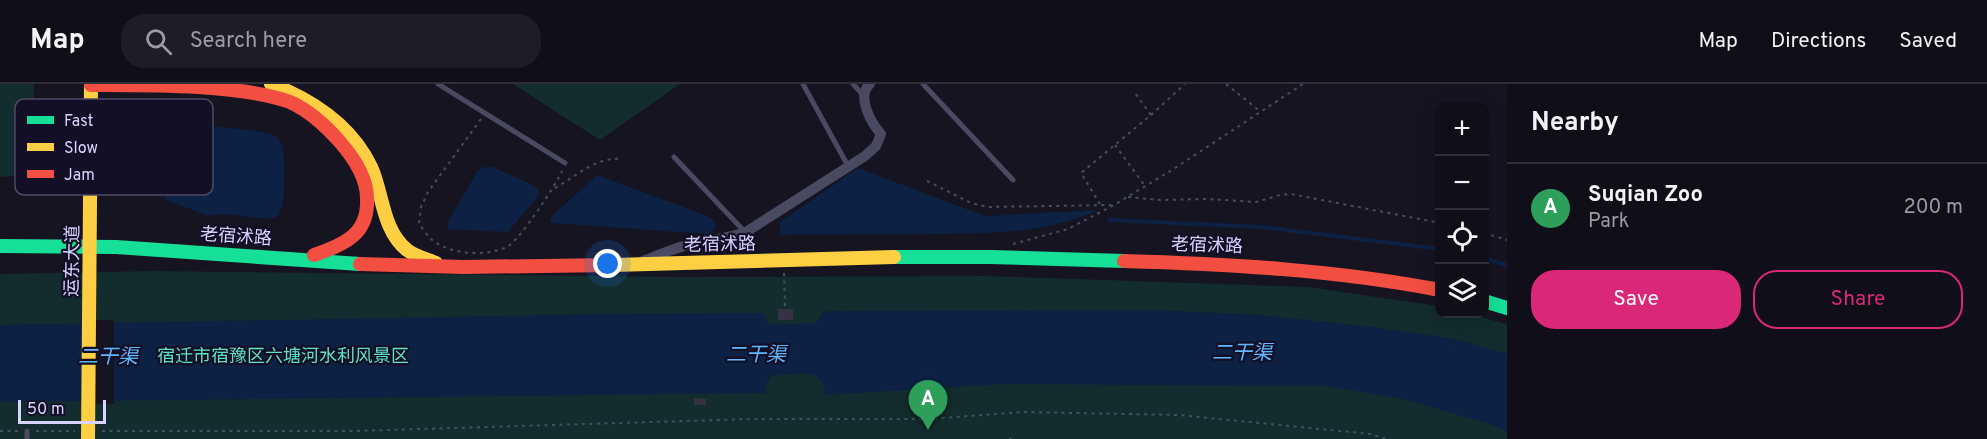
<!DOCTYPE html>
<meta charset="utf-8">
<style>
:root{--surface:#100f19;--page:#1e1d26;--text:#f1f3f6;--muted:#9c9ca2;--line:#302f38;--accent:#db2777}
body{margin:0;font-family:Overpass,"Noto Sans SC",sans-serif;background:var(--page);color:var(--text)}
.controls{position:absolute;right:18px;top:18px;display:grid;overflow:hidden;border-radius:12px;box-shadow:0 6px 24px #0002}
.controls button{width:54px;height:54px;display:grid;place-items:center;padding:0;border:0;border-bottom:2px solid var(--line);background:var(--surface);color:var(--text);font:30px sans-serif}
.scale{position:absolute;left:18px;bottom:15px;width:88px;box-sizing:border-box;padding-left:6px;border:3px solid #d9d4ff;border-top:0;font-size:16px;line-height:21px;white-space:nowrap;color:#d9d4ff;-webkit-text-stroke:4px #130f26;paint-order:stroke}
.you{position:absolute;left:608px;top:180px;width:21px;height:21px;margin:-15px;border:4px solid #fff;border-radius:50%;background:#1a73e8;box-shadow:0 0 0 9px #1a73e833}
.badge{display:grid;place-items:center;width:39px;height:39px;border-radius:50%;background:var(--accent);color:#fff;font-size:20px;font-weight:700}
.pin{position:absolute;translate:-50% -50px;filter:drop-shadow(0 2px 3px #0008)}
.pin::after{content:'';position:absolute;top:32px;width:21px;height:18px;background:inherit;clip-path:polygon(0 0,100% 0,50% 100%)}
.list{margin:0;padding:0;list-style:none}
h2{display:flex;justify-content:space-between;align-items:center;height:78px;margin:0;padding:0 24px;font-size:26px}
h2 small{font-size:20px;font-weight:400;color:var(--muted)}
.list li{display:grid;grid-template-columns:39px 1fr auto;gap:18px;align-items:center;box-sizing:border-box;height:90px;padding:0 24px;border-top:2px solid var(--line)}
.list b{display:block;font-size:22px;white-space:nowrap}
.list p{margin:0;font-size:20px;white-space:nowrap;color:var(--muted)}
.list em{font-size:20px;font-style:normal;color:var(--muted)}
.actions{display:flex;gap:12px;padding:18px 24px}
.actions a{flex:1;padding:14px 0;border:2px solid var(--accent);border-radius:24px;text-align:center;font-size:21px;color:var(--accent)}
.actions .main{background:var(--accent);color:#fff}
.icon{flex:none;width:33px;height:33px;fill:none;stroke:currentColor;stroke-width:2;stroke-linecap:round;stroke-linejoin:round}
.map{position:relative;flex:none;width:1507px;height:355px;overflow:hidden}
header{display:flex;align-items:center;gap:36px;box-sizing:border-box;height:84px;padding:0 30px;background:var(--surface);border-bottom:2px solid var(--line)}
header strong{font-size:28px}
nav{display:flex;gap:33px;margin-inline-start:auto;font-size:21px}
.search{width:420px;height:54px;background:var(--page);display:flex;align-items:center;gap:15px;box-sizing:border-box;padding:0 21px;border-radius:24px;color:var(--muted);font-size:22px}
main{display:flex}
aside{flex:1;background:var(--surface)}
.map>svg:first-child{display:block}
</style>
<header>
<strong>Map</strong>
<div class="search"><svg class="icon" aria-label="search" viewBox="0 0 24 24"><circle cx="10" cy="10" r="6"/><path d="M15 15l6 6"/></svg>Search here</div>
<nav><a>Map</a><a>Directions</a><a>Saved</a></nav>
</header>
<main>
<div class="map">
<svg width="1507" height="355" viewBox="0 0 1507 355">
<rect width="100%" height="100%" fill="#161421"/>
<path fill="#132c2d" d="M0 0H34L33 91 0 93Z
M513 0H680L600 56Z
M152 187 676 193 985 192 1308 203 1439 222 1440 230H1469L1507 240V355H0V190Z"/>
<path fill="#0d2144" d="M177 41C193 41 264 45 275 52 286 60 284 80 284 92 284 106 285 120 278 132L271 135 224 130 208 132 167 116 160 108 153 78 161 55 168 46Z
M492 83 533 101 537 104 539 111 508 148 447 145 449 136 478 86 485 83Z
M858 84 985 132 1098 126C1043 152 982 149 922 150 875 150 828 151 780 151V138Z
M597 91 705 131 712 135 717 142 710 150 551 139 550 134Z
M1154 226 1260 231 1373 243 1454 255 1507 270V347L1487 339 1403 315 1326 302 1005 300 825 311C826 281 792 291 771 292L767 298 766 309 0 318V241L608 230 763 229 767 239 774 241 817 239 823 228 830 227Z"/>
<path fill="#161421" d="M87 236H114V320H86Z"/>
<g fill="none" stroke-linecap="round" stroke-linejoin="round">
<path stroke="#0d2144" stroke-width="4" d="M1109 136 1261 143 1440 165
M1484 174 1507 181"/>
</g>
<path fill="#343243" d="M778 225H793V236H778Z
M694 314 706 315V321H694Z"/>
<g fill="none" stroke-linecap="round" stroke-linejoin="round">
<path stroke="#44505f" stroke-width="2" stroke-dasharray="3 4.5" stroke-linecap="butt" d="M1226 0 1261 28
M1151 31 1185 0
M481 35 428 108 421 123 419 140C423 145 427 151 431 155 450 171 485 173 507 163 519 157 556 101 562 87
M1115 61 1145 102
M927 97 971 119 988 123 1111 121
M555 104C577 92 595 73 621 75
M1128 113 1160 116 1207 115 1256 118 1280 111 1291 110 1440 139
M1100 120 1081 89 1151 31 1135 9
M1484 149 1507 156
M1013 160 1068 145 1114 121 1172 86 1303 0
M784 189 785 223
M0 347H18
M36 347H75
M102 347H354L751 335H928L1022 328 1180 331 1370 350 1386 355
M1009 355H1016"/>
<path stroke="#4a4962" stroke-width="5" d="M438 0 565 79
M803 0 848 82
M853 0 863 11
M923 0 1013 96
M674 73 745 148
M27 347V355"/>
<path stroke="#4a4962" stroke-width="10" d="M643 177C661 170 679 162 699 158 715 155 730 154 746 148L865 72 876 62 881 50C871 39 856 12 870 0"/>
<path stroke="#16e098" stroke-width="14" d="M0 162 116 163 360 180
M894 173H990L1124 177
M1484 217 1507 224"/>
<path stroke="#ffcf43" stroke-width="14" d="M271 0C312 16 351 41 371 83 383 109 382 146 407 166 415 172 426 175 436 179
M613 181 894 173
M88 355 91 0"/>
<path stroke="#f24e42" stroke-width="14" d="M91 1C147 1 240 0 290 18 310 27 326 42 340 58 353 73 367 93 367 114 369 151 344 160 314 171
M1124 177C1230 180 1335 186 1440 206
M360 180 463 183 613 181"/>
</g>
<g text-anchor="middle" stroke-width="4.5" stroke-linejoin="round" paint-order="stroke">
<g font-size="18" fill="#d9d4ff" stroke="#130f26">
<text transform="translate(236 152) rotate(4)" y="6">老宿沭路</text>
<text transform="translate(720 160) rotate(-1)" y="6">老宿沭路</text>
<text transform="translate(1207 161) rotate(2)" y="6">老宿沭路</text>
<text transform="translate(72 177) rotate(-89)" y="6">运东大道</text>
</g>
<g font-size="18" fill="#5fe0c0" stroke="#130f26">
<text x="283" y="278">宿迁市宿豫区六塘河水利风景区</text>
</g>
<g font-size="20" font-style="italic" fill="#62b6ff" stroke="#130f26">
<text x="1242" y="275">二干渠</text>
<text x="756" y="277">二干渠</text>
<text x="108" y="279">二干渠</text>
</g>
</g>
<rect x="15" y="15" width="198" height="96" rx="9" fill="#130f26" stroke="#4e4a67" stroke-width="1.5"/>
<rect x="27" y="32" width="27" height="8" fill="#16e098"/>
<rect x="27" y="59" width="27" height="8" fill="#ffcf43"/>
<rect x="27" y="86" width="27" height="8" fill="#f24e42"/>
<g font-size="16" fill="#d9d4ff">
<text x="64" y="42">Fast</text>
<text x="64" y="69">Slow</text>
<text x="64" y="96">Jam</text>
</g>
</svg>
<div class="controls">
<button>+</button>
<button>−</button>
<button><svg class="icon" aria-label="locate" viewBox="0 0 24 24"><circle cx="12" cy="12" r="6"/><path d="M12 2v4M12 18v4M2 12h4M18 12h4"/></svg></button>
<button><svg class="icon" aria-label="layers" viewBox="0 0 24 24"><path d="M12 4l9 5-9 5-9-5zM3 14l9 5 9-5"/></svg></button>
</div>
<div class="scale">50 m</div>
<div class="you"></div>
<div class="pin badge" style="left:928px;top:346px;background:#2e9e5b">A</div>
</div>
<aside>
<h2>Nearby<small></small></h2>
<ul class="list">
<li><span class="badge" style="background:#2e9e5b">A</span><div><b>Suqian Zoo</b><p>Park</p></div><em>200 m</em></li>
</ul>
<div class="actions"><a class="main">Save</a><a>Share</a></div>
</aside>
</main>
